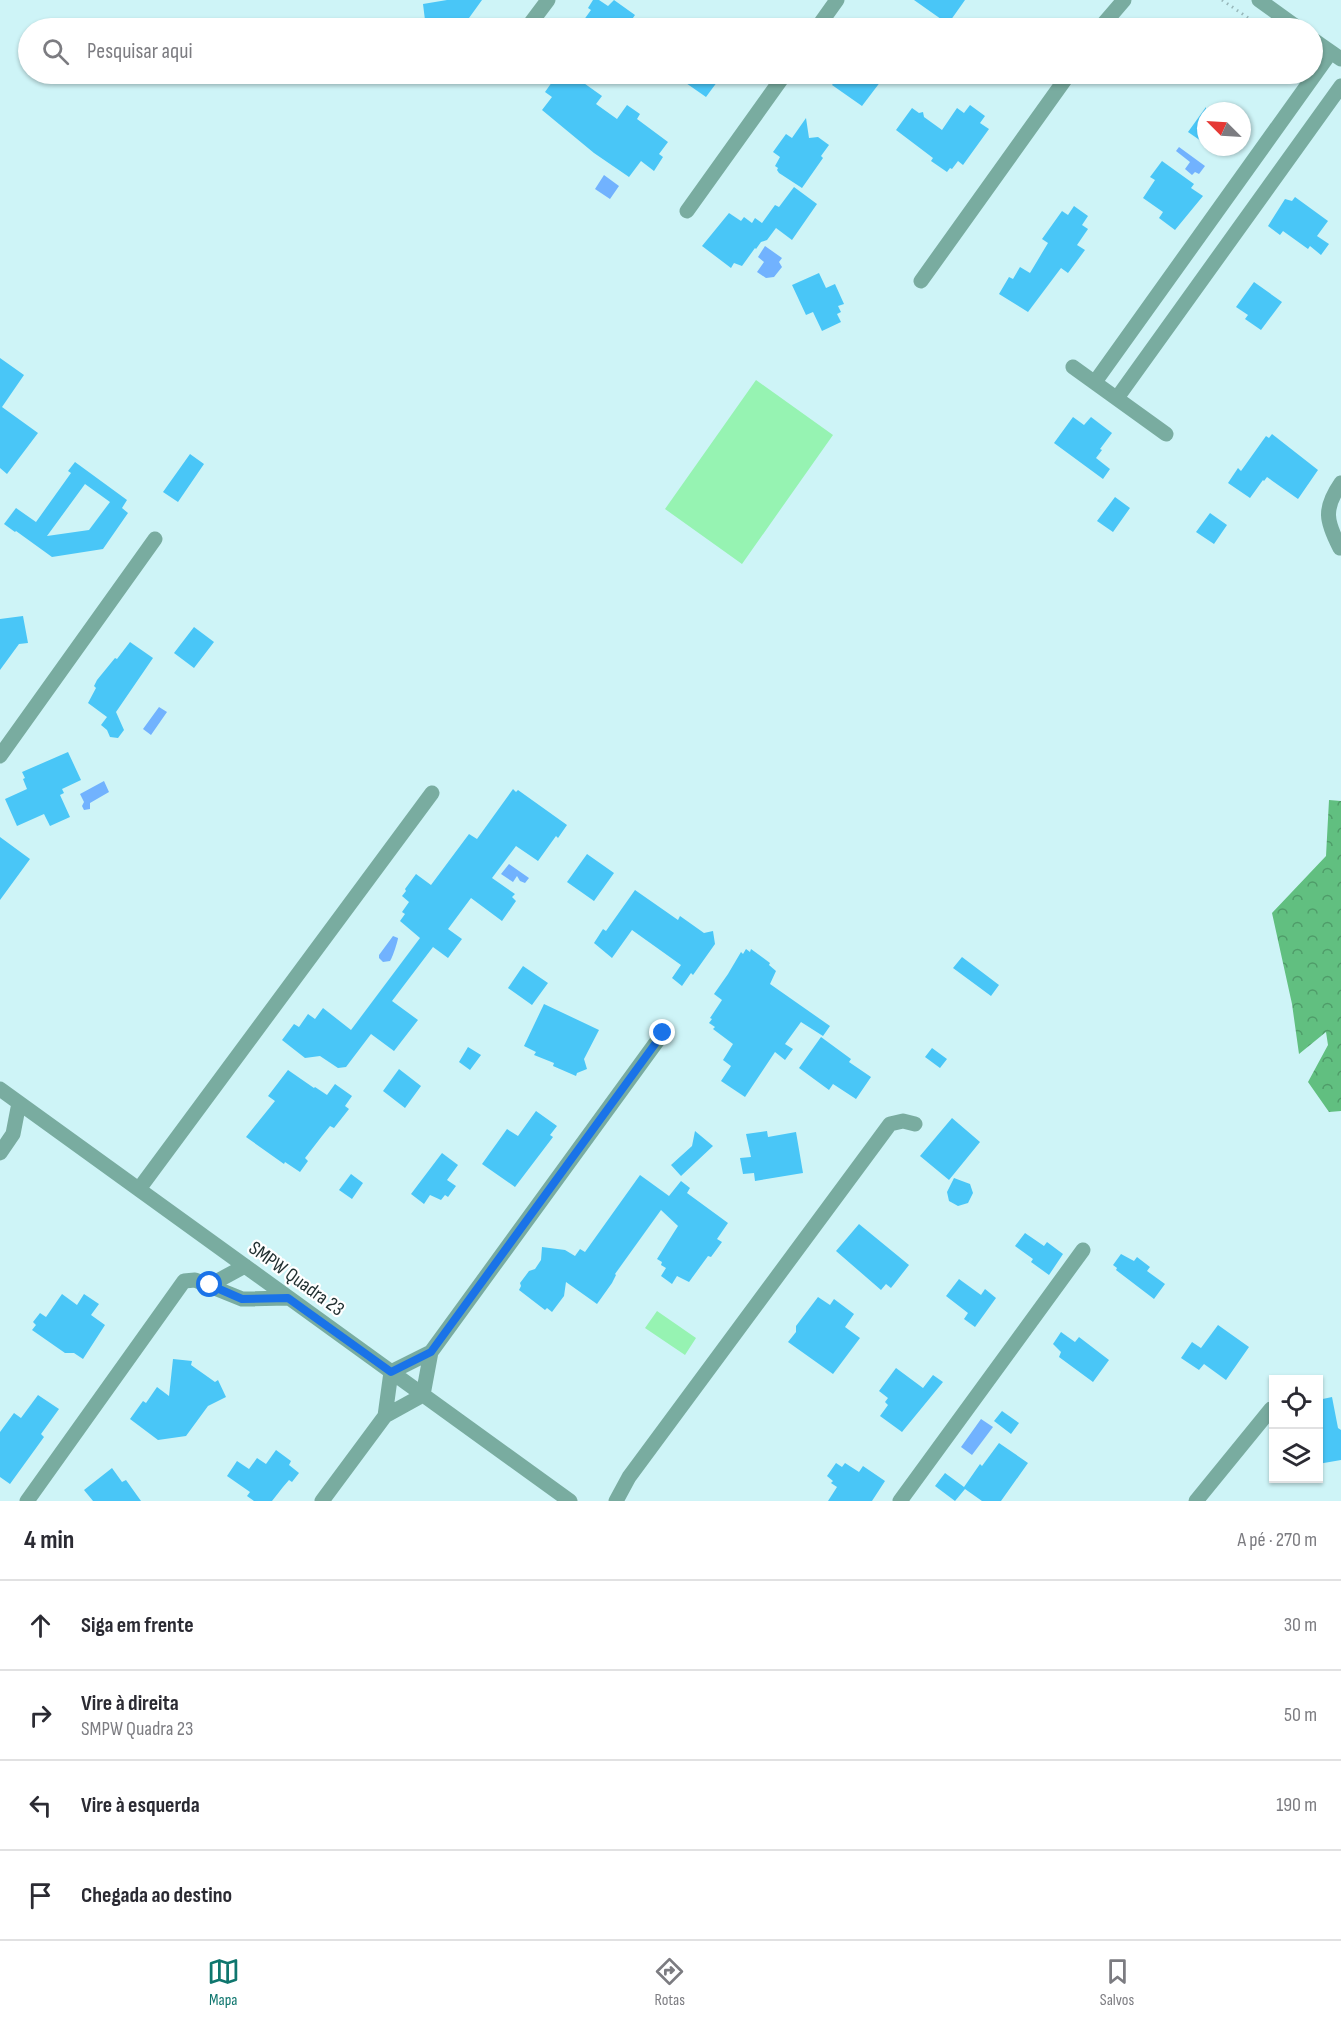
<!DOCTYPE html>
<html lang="pt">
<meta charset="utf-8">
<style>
:root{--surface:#fff;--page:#f7f7f7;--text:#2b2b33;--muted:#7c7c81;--line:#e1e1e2;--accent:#0f766e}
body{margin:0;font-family:"Sofia Sans Condensed",sans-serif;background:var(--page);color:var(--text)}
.controls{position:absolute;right:18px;bottom:18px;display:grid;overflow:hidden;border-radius:0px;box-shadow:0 2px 4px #0004}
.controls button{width:54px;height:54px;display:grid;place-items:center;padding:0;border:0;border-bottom:2px solid var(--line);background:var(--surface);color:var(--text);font:30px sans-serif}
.compass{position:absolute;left:1197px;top:102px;width:54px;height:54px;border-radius:50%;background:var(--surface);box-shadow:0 2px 4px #0004;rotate:294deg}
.stop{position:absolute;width:18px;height:18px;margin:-14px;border:4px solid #1a73e8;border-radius:50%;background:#fff}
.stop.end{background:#1a73e8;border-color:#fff;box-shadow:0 2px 6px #0008}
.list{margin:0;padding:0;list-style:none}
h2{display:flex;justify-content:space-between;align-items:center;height:78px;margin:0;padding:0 24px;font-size:26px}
h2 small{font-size:20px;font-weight:400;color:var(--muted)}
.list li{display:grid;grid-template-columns:39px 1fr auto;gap:18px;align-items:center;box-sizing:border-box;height:90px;padding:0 24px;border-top:2px solid var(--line)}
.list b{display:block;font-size:22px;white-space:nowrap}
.list p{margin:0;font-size:20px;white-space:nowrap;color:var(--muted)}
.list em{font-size:20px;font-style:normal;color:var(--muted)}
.icon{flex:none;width:33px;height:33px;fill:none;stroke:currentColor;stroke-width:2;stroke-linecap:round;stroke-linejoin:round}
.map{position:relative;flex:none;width:1341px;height:1501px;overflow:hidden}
.search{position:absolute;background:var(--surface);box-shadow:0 2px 4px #0004;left:18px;right:18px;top:18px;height:66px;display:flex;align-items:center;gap:15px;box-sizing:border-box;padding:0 21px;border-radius:33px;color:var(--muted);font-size:22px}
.sheet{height:438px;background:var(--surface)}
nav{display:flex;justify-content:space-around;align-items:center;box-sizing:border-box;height:84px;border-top:2px solid var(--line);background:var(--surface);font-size:16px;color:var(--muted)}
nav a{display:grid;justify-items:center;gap:3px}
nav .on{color:var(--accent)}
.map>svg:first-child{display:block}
</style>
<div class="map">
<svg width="1341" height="1501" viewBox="0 0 1341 1501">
<defs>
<pattern id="forest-crowns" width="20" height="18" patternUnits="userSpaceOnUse" patternTransform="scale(1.5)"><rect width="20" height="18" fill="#61bf80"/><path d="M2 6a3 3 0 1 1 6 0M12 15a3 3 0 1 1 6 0" fill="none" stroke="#4f9c69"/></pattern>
</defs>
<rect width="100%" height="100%" fill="#cef4f7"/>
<path fill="#96f3b2" d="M756 380 833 435 742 564 665 509Z
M657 1311 696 1338 685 1355 645 1328Z"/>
<path fill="url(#forest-crowns)" d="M1329 800 1341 801V1111L1329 1112 1308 1082 1328 1045 1326 1032 1299 1054 1292 1004 1272 913 1326 856Z"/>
<path fill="#71b2fe" d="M1179 147 1205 166 1199 174 1195 172 1192 175 1185 169 1190 162 1176 151Z
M604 175 619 186 610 199 595 189Z
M765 246 782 258 779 262 782 267 774 277 766 278 757 272 764 262 758 257Z
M159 707 167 712 151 735 143 729Z
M104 781 109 792 90 803V809L84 810 82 806 84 802 80 794Z
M509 864 529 878 525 883 520 881 517 876 513 882 501 874Z
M393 936 398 938C398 941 392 959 390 961L383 962 379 958V955Z
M981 1419 993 1427 972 1455 961 1447Z"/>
<path fill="#49c6f7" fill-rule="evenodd" d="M447 0H482L469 18 461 22 462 28H426L423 4Z
M593 0H599L608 6 614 0 635 15 626 28H578L591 10 588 8Z
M914 0H965L948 24Z
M673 74H723L706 97Z
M840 74H870L881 81 862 106 832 85Z
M557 75 568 83 574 76 602 96 596 104 617 119 627 105 640 114 637 119 668 142 659 154 663 157 654 171 641 161 629 177 594 153 542 110 552 97 545 92Z
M970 105 985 116 980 123 989 129 963 165 958 161 952 169 950 168 947 172 931 161 933 158 896 130 912 108 919 113 923 112 924 117 942 130 957 108 964 113Z
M1206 107V135L1201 141 1188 132Z
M806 118 809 138 818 137 829 145 821 156 823 158 802 188 779 173 777 170 778 168 775 166 780 157 773 152 786 134 792 138Z
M1162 161 1194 184 1191 188 1203 196 1175 230 1159 218 1163 212 1143 198 1155 180 1150 177Z
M794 187 817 204 792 240 776 228 767 240 761 242 756 249 755 248 742 266 734 263 731 268 702 246 729 213 741 221 744 217 752 223 755 218 762 223 775 205 779 207Z
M1295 197 1328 221 1317 236 1329 244 1321 255 1310 246 1308 249 1283 231 1280 235 1268 226 1285 199 1292 201Z
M1074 206 1088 216 1082 225 1088 229 1077 245 1085 250 1068 273 1061 268 1028 312 999 294 1009 277 1013 279 1020 267 1030 273 1048 243 1042 239 1062 211 1068 215Z
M819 273 826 288 835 284 844 304 838 306 841 312 837 314 841 322 822 331 813 312 806 315 792 285Z
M1254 282 1282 302 1261 330 1245 319 1248 315 1236 307Z
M0 358 24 375 2 407 38 433 7 474 0 468Z
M1073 417 1084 425 1091 417 1112 433 1100 449 1102 450 1096 458 1110 469 1103 479 1054 443Z
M1272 434 1318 470 1298 499 1267 477 1264 481 1263 480 1250 498 1228 483 1238 468 1241 471 1266 436 1269 438Z
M190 454 204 464 178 502 163 492Z
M75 462 127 500 122 508 128 513 103 549 52 557 16 531 15 532 4 524 16 508 36 522 71 473 68 471ZM85 484 110 502 89 530 47 536Z
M1115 497 1130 508 1113 532 1097 521Z
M1210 513 1227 525 1214 544 1196 532Z
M23 616 28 643 19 644 0 670V619Z
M194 627 214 642 194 668 174 653Z
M130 642 153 658 116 712 124 730 118 738 110 737 107 730 101 725 107 717 88 703 96 688 94 686 97 680 115 658 117 659Z
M68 752 81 780 62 789 64 793 60 795 70 817 50 826 44 814 17 826 5 799 27 789 23 779 25 778 22 772Z
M513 789 516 792 518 790 567 825 558 838 556 836 538 861 516 846 492 878 515 894 512 897 516 901 502 921 471 898 448 929 462 939 448 958 433 947 392 1001 418 1020 394 1051 371 1034 346 1067 338 1068 320 1056 305 1058 282 1040 294 1024 299 1027 308 1014 315 1019 323 1008 351 1030 420 938 400 921 405 914 402 912 409 902 402 896 406 891 405 889 416 874 431 885 469 834 477 839Z
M0 837 30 859 0 900Z
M587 854 614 873 594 901 567 882Z
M635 890 678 920 680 916 704 933 713 931 715 944 693 975 691 973 682 986 672 978 681 965 632 930 612 958 594 943 603 929 606 931Z
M746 949 750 952 751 949 770 963 769 965 776 971 770 984 830 1026 823 1036 801 1022 785 1044 793 1049 785 1060 775 1052 745 1097 721 1081 731 1066 723 1060 733 1044 713 1029 715 1027 709 1023 712 1019 710 1018 722 1000 714 994 728 974 741 952 743 954Z
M962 957 999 985 991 996 953 968Z
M523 966 548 983 532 1005 508 988Z
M544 1004 599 1030 584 1059 587 1069 577 1073 576 1076 553 1066 554 1063 534 1055 536 1052 524 1046Z
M821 1037 851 1059 849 1062 871 1077 856 1099 833 1084 829 1090 799 1068Z
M468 1047 481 1055 470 1070 459 1062Z
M932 1048 947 1059 940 1068 925 1057Z
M399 1069 421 1086 405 1108 383 1091Z
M288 1070 314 1088 315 1087 327 1095 335 1084 352 1096 345 1106 349 1109 334 1128 330 1126 322 1136 305 1158 308 1161 300 1172 285 1162 284 1164 246 1137 275 1101 268 1096Z
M536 1111 557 1126 550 1135 553 1137 515 1187 482 1164 507 1129 518 1136Z
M952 1118 980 1142 949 1180 920 1156Z
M695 1131 713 1146 681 1176 671 1165 692 1146Z
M767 1131 768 1137 796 1132 803 1173 755 1181 754 1173 743 1174 740 1158 751 1157 746 1134Z
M442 1153 458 1165 447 1180 456 1186 448 1197 445 1195 441 1200 430 1195 424 1204 411 1194Z
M351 1174 363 1183 352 1199 339 1190Z
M640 1175 669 1196 681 1181 690 1188 687 1193 728 1223 717 1239 722 1242 711 1257 708 1256 689 1282 677 1276 672 1284 661 1276 666 1268 661 1265 662 1262 657 1259 678 1226 661 1210 615 1274 616 1275 612 1283 597 1304 566 1282 564 1296 552 1312 547 1308 545 1310 519 1290 521 1286 520 1283 529 1271 535 1269 541 1260 542 1247 565 1250 575 1256 580 1249 585 1252Z
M954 1178 970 1184 973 1193 968 1203 958 1206 949 1201 947 1192Z
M859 1224 909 1265 891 1288 886 1284 881 1290 836 1251Z
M1025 1233 1044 1246 1047 1242 1063 1254 1049 1275 1031 1262 1033 1259 1015 1246Z
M1121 1254 1134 1261 1137 1257 1150 1267 1147 1271 1165 1284 1154 1299 1116 1270 1117 1268 1113 1265Z
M959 1279 981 1295 985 1289 996 1298 975 1327 964 1319 968 1313 946 1296Z
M62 1294 77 1305 84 1294 99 1304 91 1315 105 1325 83 1359 74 1353H65L32 1330 36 1325 33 1322 40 1313 46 1317Z
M818 1297 830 1305 834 1299 854 1314 845 1327 860 1338 833 1374 788 1342 796 1332V1326Z
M1218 1325 1249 1347 1226 1380 1204 1364 1199 1370 1181 1358 1192 1342 1201 1348Z
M1061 1332 1075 1342 1079 1337 1109 1360 1093 1382 1059 1357 1061 1352 1053 1344Z
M173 1359 192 1361 191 1365 208 1377 215 1382 218 1380 226 1397 208 1406 186 1436 158 1440 130 1419 143 1401 146 1403 157 1387 169 1396Z
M896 1368 923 1388 933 1375 943 1382 902 1432 880 1416 888 1405 885 1402 888 1398 879 1391Z
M38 1395 59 1409 41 1434 44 1437 10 1484 0 1477V1432L14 1413 21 1418Z
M1332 1397 1338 1428 1341 1430V1460L1318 1464V1400Z
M1002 1411 1019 1423 1011 1434 994 1421Z
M999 1443 1028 1463 1001 1501H982L965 1489 955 1501 935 1486 945 1473 964 1487 980 1464 982 1466Z
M276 1450 291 1461 289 1465 299 1473 292 1482 289 1480 283 1487 272 1501H254L247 1496 250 1492 227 1476 237 1461 249 1469 257 1458 266 1464Z
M836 1463 842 1467 845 1463 859 1472 863 1466 885 1481 872 1501H828L837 1487 831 1483 833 1481 827 1476Z
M112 1468 122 1482 126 1480 141 1501H93L84 1490Z"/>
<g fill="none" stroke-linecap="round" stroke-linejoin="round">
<path stroke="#97b6b9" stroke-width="3" stroke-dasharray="1.5 4.5" stroke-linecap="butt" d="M1222 0 1263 28"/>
<path stroke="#79aca0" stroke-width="15" d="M1259 0 1298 28
M527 28 548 0
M817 28 837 0
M1100 28 1124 0
M1312 39 1341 59
M687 211 785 74
M921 281 1069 74
M1073 367 1166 434
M1095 382 1331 52
M1117 398 1341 86
M1340 548C1326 521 1323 509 1341 483
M0 756 155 539
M0 1089 570 1501
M0 1153 13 1134 19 1103
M139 1189 432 793
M210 1285 245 1266
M385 1416 391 1372 431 1352
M27 1501 184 1281 195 1280 242 1299 288 1298
M322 1501 385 1416 423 1395 431 1352 663 1033
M616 1501 629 1477 890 1124 903 1121 915 1124
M900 1501 1083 1250
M1196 1501 1271 1409"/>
</g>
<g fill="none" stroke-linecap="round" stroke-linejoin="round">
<path stroke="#1a73e8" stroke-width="8" d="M210 1285 242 1299 288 1298 391 1372 431 1352 663 1033"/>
</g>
<g text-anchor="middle" stroke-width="4.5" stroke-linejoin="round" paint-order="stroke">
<g font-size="20" fill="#1f2e2f" stroke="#fff">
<text transform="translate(297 1278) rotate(36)" y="7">SMPW Quadra 23</text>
</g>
</g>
</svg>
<div class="controls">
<button><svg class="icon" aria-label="locate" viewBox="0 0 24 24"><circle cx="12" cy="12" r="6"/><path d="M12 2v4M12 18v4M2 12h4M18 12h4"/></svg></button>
<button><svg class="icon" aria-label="layers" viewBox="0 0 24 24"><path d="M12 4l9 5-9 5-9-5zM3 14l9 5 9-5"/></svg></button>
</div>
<svg class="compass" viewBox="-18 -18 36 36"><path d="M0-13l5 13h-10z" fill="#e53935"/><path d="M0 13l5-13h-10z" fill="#7c7c81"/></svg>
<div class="stop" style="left:210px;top:1285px"></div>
<div class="stop end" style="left:663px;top:1033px"></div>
<div class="search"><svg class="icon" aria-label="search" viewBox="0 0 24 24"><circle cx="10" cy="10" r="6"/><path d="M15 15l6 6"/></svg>Pesquisar aqui</div>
</div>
<section class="sheet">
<h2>4 min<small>A pé · 270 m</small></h2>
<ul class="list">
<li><svg class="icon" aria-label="ahead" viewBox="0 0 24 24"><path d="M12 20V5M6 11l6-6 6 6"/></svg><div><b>Siga em frente</b></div><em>30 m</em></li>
<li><svg class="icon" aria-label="right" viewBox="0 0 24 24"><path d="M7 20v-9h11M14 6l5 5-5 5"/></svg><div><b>Vire à direita</b><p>SMPW Quadra 23</p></div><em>50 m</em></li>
<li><svg class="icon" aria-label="left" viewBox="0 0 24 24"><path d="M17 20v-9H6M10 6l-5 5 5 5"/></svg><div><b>Vire à esquerda</b></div><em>190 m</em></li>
<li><svg class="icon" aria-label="arrive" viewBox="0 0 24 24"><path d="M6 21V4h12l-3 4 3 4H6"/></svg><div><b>Chegada ao destino</b></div></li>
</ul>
</section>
<nav>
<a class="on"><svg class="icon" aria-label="map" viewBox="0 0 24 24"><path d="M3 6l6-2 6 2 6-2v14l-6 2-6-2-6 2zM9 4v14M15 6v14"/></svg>Mapa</a>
<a><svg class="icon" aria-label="directions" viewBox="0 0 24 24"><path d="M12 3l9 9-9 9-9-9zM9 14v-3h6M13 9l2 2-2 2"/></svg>Rotas</a>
<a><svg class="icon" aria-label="saved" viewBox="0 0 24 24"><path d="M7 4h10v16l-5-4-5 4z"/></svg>Salvos</a>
</nav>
